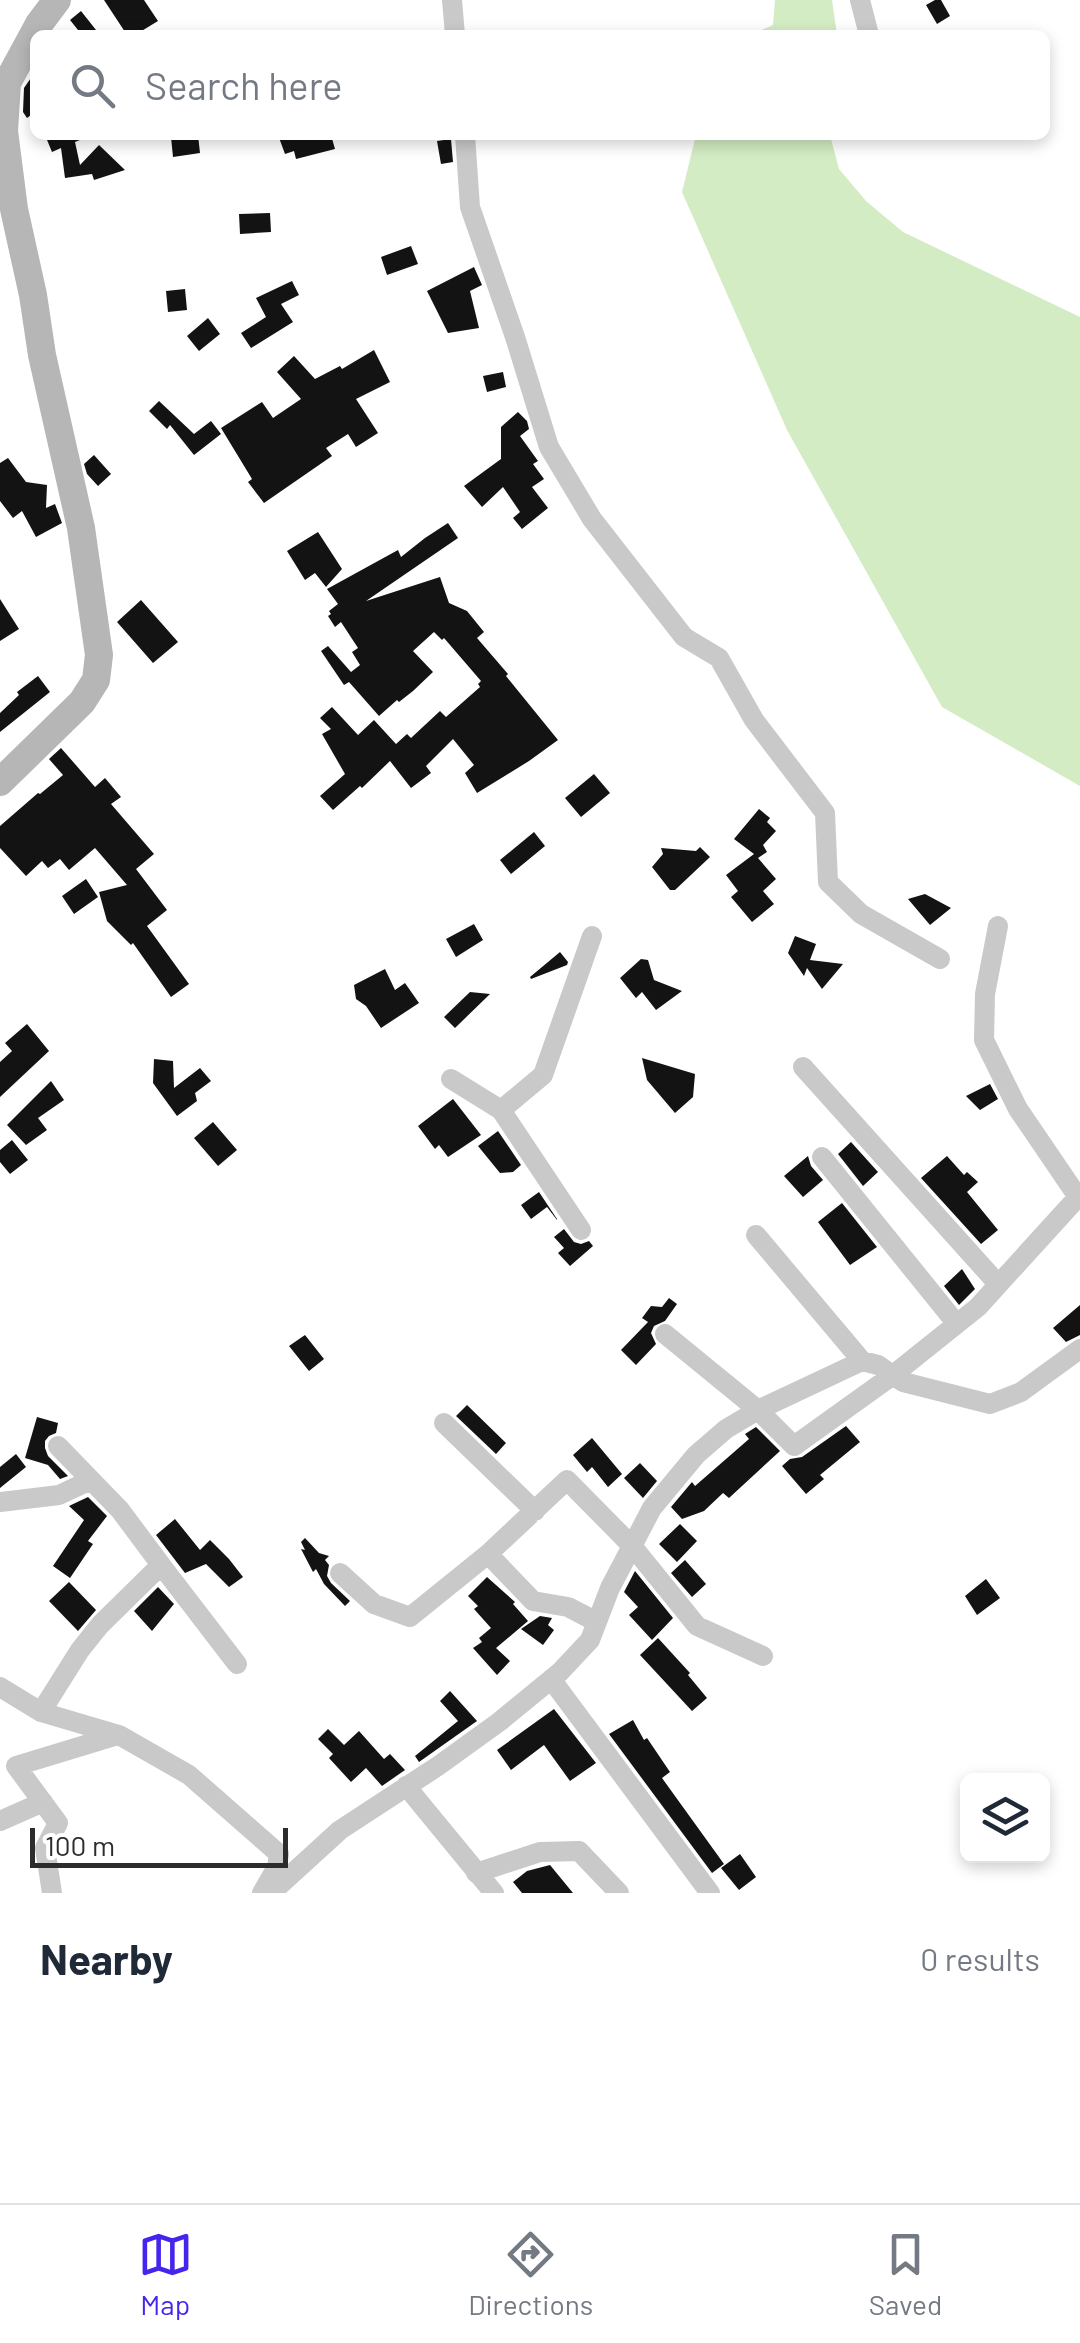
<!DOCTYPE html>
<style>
:root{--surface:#fff;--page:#f6f6f7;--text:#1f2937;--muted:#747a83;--line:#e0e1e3;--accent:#4524ed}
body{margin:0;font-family:Barlow,sans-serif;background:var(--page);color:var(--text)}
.controls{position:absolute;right:30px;bottom:30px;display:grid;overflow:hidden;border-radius:15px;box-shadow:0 5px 15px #0003}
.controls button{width:90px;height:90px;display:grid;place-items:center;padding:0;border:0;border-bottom:2px solid var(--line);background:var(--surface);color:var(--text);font:50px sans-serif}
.scale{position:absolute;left:30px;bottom:25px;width:258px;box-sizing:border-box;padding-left:10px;border:5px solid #2c2c2c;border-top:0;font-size:28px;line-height:35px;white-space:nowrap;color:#2c2c2c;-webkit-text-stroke:8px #fff;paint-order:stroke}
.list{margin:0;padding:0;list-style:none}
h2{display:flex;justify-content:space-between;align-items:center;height:130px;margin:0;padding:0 40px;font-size:42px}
h2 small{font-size:32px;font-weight:400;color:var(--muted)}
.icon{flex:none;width:55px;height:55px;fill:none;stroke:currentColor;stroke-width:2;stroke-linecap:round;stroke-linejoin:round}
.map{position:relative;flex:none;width:1080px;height:1893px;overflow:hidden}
.search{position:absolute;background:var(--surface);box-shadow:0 5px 15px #0003;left:30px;right:30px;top:30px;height:110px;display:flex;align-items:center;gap:25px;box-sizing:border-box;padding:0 35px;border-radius:15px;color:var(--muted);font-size:38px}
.sheet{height:310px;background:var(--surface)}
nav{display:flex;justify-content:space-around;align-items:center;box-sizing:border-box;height:140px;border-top:2px solid var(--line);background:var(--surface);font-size:28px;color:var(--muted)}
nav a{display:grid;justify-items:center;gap:5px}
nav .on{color:var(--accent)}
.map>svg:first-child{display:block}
</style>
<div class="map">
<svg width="1080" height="1893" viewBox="0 0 1080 1893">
<rect width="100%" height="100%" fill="#fff"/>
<path fill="#d3ecc3" d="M775 0H832L837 35H750L773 25Z
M696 135H830L839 169 866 201 903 232 1080 317V786L942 707 787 430 682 192Z"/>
<path fill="#131313" d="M104 0H144L158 21 135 35H127Z
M935 0H941L950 16 937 24 926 5Z
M81 11 100 35H82L70 20Z
M35 72V112L27 118 23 112 24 88Z
M45 135H92L75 142 80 165 99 145 125 170 94 180 92 174 65 178 61 148 52 152Z
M198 135 200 153 173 157 171 137Z
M278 135H331L335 149 296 159 294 151 285 154Z
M451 139 453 162 441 164 437 141Z
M270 213 271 232 240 234 239 214Z
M411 246 418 264 387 275 381 257Z
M474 267 482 285 470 291 479 328 448 333 427 291Z
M292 281 299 295 281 304 293 322 251 348 241 333 266 317 256 298Z
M185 289 187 310 168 312 166 291Z
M208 318 220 334 199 351 187 336Z
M374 350 390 382 356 399 378 433 356 447 348 434 326 448 332 456 264 503 248 482 252 479 221 428 262 402 273 418 301 399 277 372 294 356 315 379 340 366 342 369Z
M503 372 506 387 487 392 483 376Z
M159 401 194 434 211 421 221 434 194 455 170 425 167 429 149 411Z
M518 412 527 421 529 429 520 436 538 461 533 464 544 479 532 487 548 508 522 529 513 518 520 512 503 487 482 507 464 486 501 459V427Z
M94 455 111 474 98 486 87 474 84 464Z
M8 458 26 482 47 485 46 508 55 504 62 523 36 537 22 511 13 518 0 501V463Z
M448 523 458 538 366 601 440 577 449 603 467 611 484 632 477 638 508 674 506 676 558 740 529 761 477 793 465 773 474 765 453 739 426 766 431 773 411 788 390 761 362 788 360 786 333 810 320 796 345 774 322 734 331 729 320 718 332 707 358 735 374 720 396 744 407 734 411 738 440 711 446 717 480 687 478 684 481 681 444 638 442 640 434 632 413 651 433 672 413 691 399 702 397 700 379 716 349 682 344 685 321 651 328 646 351 672 360 665 352 652 358 648 341 622 335 627 328 616 331 614 329 611 338 604 327 589 398 550 401 557 425 538Z
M318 532 342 569 326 587 315 573 305 580 287 551Z
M0 599 19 629 0 641Z
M141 600 178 642 153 663 117 622Z
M38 676 50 692 0 732V713L19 695 17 692Z
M61 748 95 787 105 778 121 797 111 804 154 854 136 869 167 910 147 926 189 984 171 997 133 943 131 945 107 921 99 892 127 885 95 848 69 870 60 859 48 868 42 861 26 876 0 848V826L38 793 40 794 63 775 49 759Z
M594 774 610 793 581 817 565 798Z
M759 809 770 818 767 822 776 831 763 845 767 852 758 858 776 879 763 891 774 904 752 922 731 897 738 891 726 875 754 854 734 839Z
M534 832 545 846 511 874 500 860Z
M700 847 710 857 675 890H670L652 867 663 854 661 848 696 851Z
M86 879 98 897 74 914 62 896Z
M925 894 951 908 930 925 908 899Z
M474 924 483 940 456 957 446 939Z
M795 936 816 944 810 960 843 964 822 989 807 968 804 976 788 953Z
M560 952 568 962 567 965 531 979 530 977Z
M641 959 648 960 654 980 682 991 656 1010 642 992 636 998 620 978Z
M385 969 395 990 405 983 419 1003 381 1028 366 1006 356 999 354 985Z
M470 992 490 994 455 1028 444 1017Z
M27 1024 49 1051 0 1097V1062L12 1051 5 1043Z
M642 1058 695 1074 693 1097 675 1113 647 1080Z
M154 1059 173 1061 174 1088 200 1068 211 1081 195 1093 197 1101 177 1116 153 1083Z
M51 1081 64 1100 38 1118 47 1130 26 1145 7 1125Z
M990 1084 998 1099 980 1110 966 1096Z
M453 1099 481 1135 448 1157 439 1145 435 1149 418 1126Z
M213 1122 237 1150 218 1166 194 1138Z
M498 1131 521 1165 513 1172 500 1173 478 1146Z
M12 1140 28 1160 10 1174 0 1162V1150Z
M851 1142 878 1172 863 1186 838 1154Z
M808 1156 811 1166 823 1180 803 1197 784 1176Z
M947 1156 964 1175 967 1172 978 1182 967 1192 998 1230 981 1244 921 1178Z
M539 1192 557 1219V1220L547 1207 531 1219 521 1205Z
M842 1203 877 1247 850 1265 818 1222Z
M564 1229 574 1242 581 1244 589 1241 593 1246 570 1266 558 1253 564 1248 554 1237Z
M962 1269 975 1289 959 1305 944 1286Z
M669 1298 677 1304 665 1321 654 1326 651 1333 656 1344 636 1365 621 1350 648 1322 642 1318 651 1306 662 1307Z
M1080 1305V1335L1066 1342 1053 1328Z
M305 1335 324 1359 309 1371 289 1346Z
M467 1405 506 1443 496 1454 456 1416Z
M37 1417 58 1423 56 1433 49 1436 45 1441V1448L48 1456 68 1476 60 1479 48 1465 25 1458Z
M846 1426 860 1442 820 1475 824 1479 806 1494 782 1466 790 1459 802 1457Z
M756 1427 780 1451 729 1498 723 1493 704 1511 682 1519 671 1507 692 1482 695 1486 749 1439 745 1434Z
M592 1438 622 1474 608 1487 592 1467 587 1472 573 1455Z
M16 1454 26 1467 0 1488V1467Z
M640 1463 657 1481 643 1498 624 1478Z
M88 1497 107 1516 88 1541 93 1544 70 1578 53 1566 84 1520 69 1506Z
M175 1519 200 1550 210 1540 229 1559 243 1577 229 1587 206 1564 185 1573 156 1535Z
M680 1524 697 1541 677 1562 659 1544Z
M305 1538 319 1553 329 1556 325 1560 329 1565 327 1576 331 1583 350 1601 345 1606 324 1584 316 1569 313 1572 301 1549 305 1550 301 1542Z
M685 1560 706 1584 692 1597 671 1573Z
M635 1571 673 1618 652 1640 629 1615 638 1607 624 1592Z
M487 1577 515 1602 513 1604 528 1621 496 1648 510 1661 497 1675 473 1648 482 1642 479 1638 491 1628 474 1609 478 1606 468 1596Z
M986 1579 1000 1598 977 1615 965 1596Z
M69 1582 96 1610 78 1631 49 1601Z
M158 1587 174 1604 152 1631 134 1611Z
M540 1616 552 1618 548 1625 554 1630 543 1645 521 1629Z
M658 1638 690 1673 688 1675 707 1698 692 1711 640 1655Z
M450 1691 477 1721 419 1762 415 1756 458 1721 440 1701Z
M554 1709 596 1763 570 1781 544 1745 511 1770 497 1750Z
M633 1720 644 1740 647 1738 670 1772 662 1778 724 1864 712 1873 609 1734Z
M328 1729 344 1745 359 1731 384 1759 390 1754 405 1770 382 1786 366 1768 351 1782 329 1758 333 1754 318 1739Z
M740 1854 756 1877 739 1890 721 1868Z
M550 1865 573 1893H522L513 1882 527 1871Z"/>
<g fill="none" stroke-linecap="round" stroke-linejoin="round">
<path stroke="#c9c9c9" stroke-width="20" d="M452 0 455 35
M860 0 869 35
M465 135 470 207 515 337 549 447 592 519 684 637 719 658 754 720 825 813 828 882 861 914 940 959
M803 1067 998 1284
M451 1079 501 1110 581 1230
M501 1110 543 1075 592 936
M822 1157 956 1323
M756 1235 862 1361 878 1365 903 1382 990 1404 1021 1392 1080 1349
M665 1334 758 1410 794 1446 893 1375 978 1307 1078 1197 1018 1109 984 1040 985 994 998 926
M444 1423 535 1511
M58 1446 120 1510 161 1565
M0 1502 59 1495 91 1480
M488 1554 567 1480 633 1547 697 1626 763 1656
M340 1573 374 1604 410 1617 488 1554 533 1601 568 1607 597 1622
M551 1679 710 1893
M0 1687 41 1712 119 1735 189 1775 279 1854 277 1867 262 1893
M41 1712 80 1650 100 1625 161 1565 237 1664
M406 1786 494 1893
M0 1821 43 1802
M476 1873 540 1852 579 1851 619 1893
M52 1893 45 1848 58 1823 16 1766 118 1735
M271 1893 340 1830 438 1766 499 1722 560 1672 590 1640 610 1588 652 1508 696 1455 726 1429 758 1410 862 1361"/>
<path stroke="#b6b6b6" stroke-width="28" d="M0 782 82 702 96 680 99 655 81 528 42 355 33 295 14 209 4 131 7 83 39 24 57 0"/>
</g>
</svg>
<div class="controls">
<button><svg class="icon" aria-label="layers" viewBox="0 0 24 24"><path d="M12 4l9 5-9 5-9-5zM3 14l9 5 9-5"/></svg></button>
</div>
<div class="scale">100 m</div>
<div class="search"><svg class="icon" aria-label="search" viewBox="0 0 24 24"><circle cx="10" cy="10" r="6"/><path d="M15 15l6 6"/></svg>Search here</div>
</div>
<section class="sheet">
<h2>Nearby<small>0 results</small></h2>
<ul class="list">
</ul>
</section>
<nav>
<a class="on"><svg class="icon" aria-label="map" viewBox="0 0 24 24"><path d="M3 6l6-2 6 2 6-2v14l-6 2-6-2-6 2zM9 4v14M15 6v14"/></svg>Map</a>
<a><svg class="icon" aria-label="directions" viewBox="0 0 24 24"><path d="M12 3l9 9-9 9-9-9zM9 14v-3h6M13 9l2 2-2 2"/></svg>Directions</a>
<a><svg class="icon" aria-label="saved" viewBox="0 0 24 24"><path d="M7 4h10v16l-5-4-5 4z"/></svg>Saved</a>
</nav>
